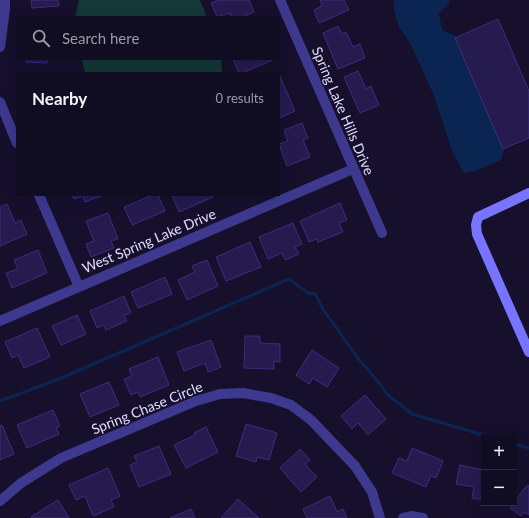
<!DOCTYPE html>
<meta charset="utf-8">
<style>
:root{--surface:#100c22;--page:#1e1a2f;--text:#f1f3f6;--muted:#9c9ba5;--line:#302c40}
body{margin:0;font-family:Lato,sans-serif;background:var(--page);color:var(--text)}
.controls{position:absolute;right:12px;bottom:12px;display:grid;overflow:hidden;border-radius:0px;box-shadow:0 4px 16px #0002}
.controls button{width:36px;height:36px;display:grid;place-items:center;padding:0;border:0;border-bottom:1px solid var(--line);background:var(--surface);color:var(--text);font:20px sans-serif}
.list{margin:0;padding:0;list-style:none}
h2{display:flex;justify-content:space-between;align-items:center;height:52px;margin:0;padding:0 16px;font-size:17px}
h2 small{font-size:13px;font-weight:400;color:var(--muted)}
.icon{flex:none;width:22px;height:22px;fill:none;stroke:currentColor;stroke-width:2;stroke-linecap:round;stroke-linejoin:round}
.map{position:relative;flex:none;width:529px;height:518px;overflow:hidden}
.search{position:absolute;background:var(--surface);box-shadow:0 4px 16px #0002;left:16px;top:16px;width:264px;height:44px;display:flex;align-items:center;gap:10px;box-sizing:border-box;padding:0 14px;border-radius:0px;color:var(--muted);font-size:15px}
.panel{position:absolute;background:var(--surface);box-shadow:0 4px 16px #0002;left:16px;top:72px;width:264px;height:124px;border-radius:0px}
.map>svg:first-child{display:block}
</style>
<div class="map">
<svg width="529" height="518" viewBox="0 0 529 518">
<rect width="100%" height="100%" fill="#16102d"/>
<path fill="#133837" d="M79 0H200L207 17H75Z
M82 59H221L222 73H85Z"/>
<path fill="#0b2552" d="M395 0H449V3L439 13 442 30 456 36 505 147 501 160 475 171 464 173 452 151 434 95 410 43 399 27 393 6Z"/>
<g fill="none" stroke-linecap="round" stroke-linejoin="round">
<path stroke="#0b2552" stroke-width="3" d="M0 401 59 379 289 279 308 293 315 294 323 309 357 357 380 384 387 394 412 414 490 437
M514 444 529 448"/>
</g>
<path fill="#261b4f" stroke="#3d2c7c" d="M31 0H58L59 6 32 8Z
M218 0H249L254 12 242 17H231L230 13 217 17 211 3Z
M320 0H344L349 10 319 23 314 10 322 6Z
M498 19 529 91V138L503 149 455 38Z
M338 26 342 34 346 32 353 47 360 44 365 58 338 69 323 33Z
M26 59H47V63L26 62Z
M233 59H275L242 73H239Z
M358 71 366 89 371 86 379 105 360 113 344 77Z
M279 74 295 111 279 118Z
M302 123 308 138 303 140 310 157 287 166 279 144 288 141 284 130Z
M72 195H101V196L85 202 83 196 74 199Z
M153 195H158L165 211 132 225 124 207Z
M172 195H212L213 197 179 212Z
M340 203 347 220 339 223 343 232 318 242 317 239 309 242 300 221Z
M7 204 15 223 21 220 27 234 0 246V207Z
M108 213 118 239 111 241 114 248 91 257 86 244 94 241 86 221Z
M293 223 302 244 295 247 299 254 285 260 282 253 268 259 259 237Z
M250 242 261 267 226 281 216 257Z
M38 250 47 273 12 288 6 273 18 269 14 260Z
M207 260 218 286 187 300 178 280 195 272 192 266Z
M165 277 172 294 138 308 131 292Z
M124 296 131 313 124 315 127 321 106 330 104 325 97 328 90 311Z
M77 315 86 334 61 345 52 326Z
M37 328 50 357 24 368 18 355 12 358 5 342Z
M245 336H260V343L280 344V362L274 361V369L244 368Z
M211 340 221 367 208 372 205 363 184 371 177 352Z
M312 350 339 368 327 387 313 378 309 384 296 375Z
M158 357 169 385 140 397 138 392 131 395 124 379 132 376 129 369Z
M109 382 119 405 90 417 80 394Z
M365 395 386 419 368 435 358 423 352 429 341 416Z
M53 410 60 426 56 428 59 434 27 448 17 425Z
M246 424 277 433 269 460 257 457 256 462 236 456Z
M2 425 14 454 0 460V426Z
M206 427 218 452 186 468 174 445 195 435 194 433Z
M159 446 171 474 139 487 130 465 137 462 134 456Z
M412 448 443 461 436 478 431 476 426 487 392 473 399 458 407 461Z
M300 449 310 460 305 464 317 477 301 492 280 468Z
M460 465 484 470V500L472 498 474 487 456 484Z
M108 468 120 496 111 500 114 507 93 516 85 496 76 500 69 485Z
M527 485 529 486V515L524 512 521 516 510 508Z
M330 496 337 512 343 509 347 518H307L303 509Z
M238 499 259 518H221Z
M58 500 69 518H32L31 517Z
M191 509 195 518H170Z"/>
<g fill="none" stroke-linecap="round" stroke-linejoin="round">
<path stroke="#3d398e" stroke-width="10" d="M280 0 382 233
M0 47 5 9V0
M0 102 17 143
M39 195 79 287
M0 321 353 169
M0 501 21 483 61 458 196 401 220 394 243 393 271 398 291 405 311 420 355 466 372 492 380 518
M403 518 411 516 423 518"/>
<path stroke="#7874ff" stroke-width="10" d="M529 193 478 217 476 225 477 234 529 352"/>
</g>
<g text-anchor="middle" stroke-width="3" stroke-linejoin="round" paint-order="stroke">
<g font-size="14" fill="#e1ddff" stroke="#16102d">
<text transform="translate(343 111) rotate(67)" y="5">Spring Lake Hills Drive</text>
<text transform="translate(149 241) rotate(-23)" y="5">West Spring Lake Drive</text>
<text transform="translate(147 408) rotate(-22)" y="5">Spring Chase Circle</text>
</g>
</g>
</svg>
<div class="controls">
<button>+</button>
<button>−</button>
</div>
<div class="search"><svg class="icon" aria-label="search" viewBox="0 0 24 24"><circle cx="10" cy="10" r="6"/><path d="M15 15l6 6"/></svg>Search here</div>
<section class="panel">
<h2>Nearby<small>0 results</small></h2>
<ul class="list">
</ul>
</section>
</div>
